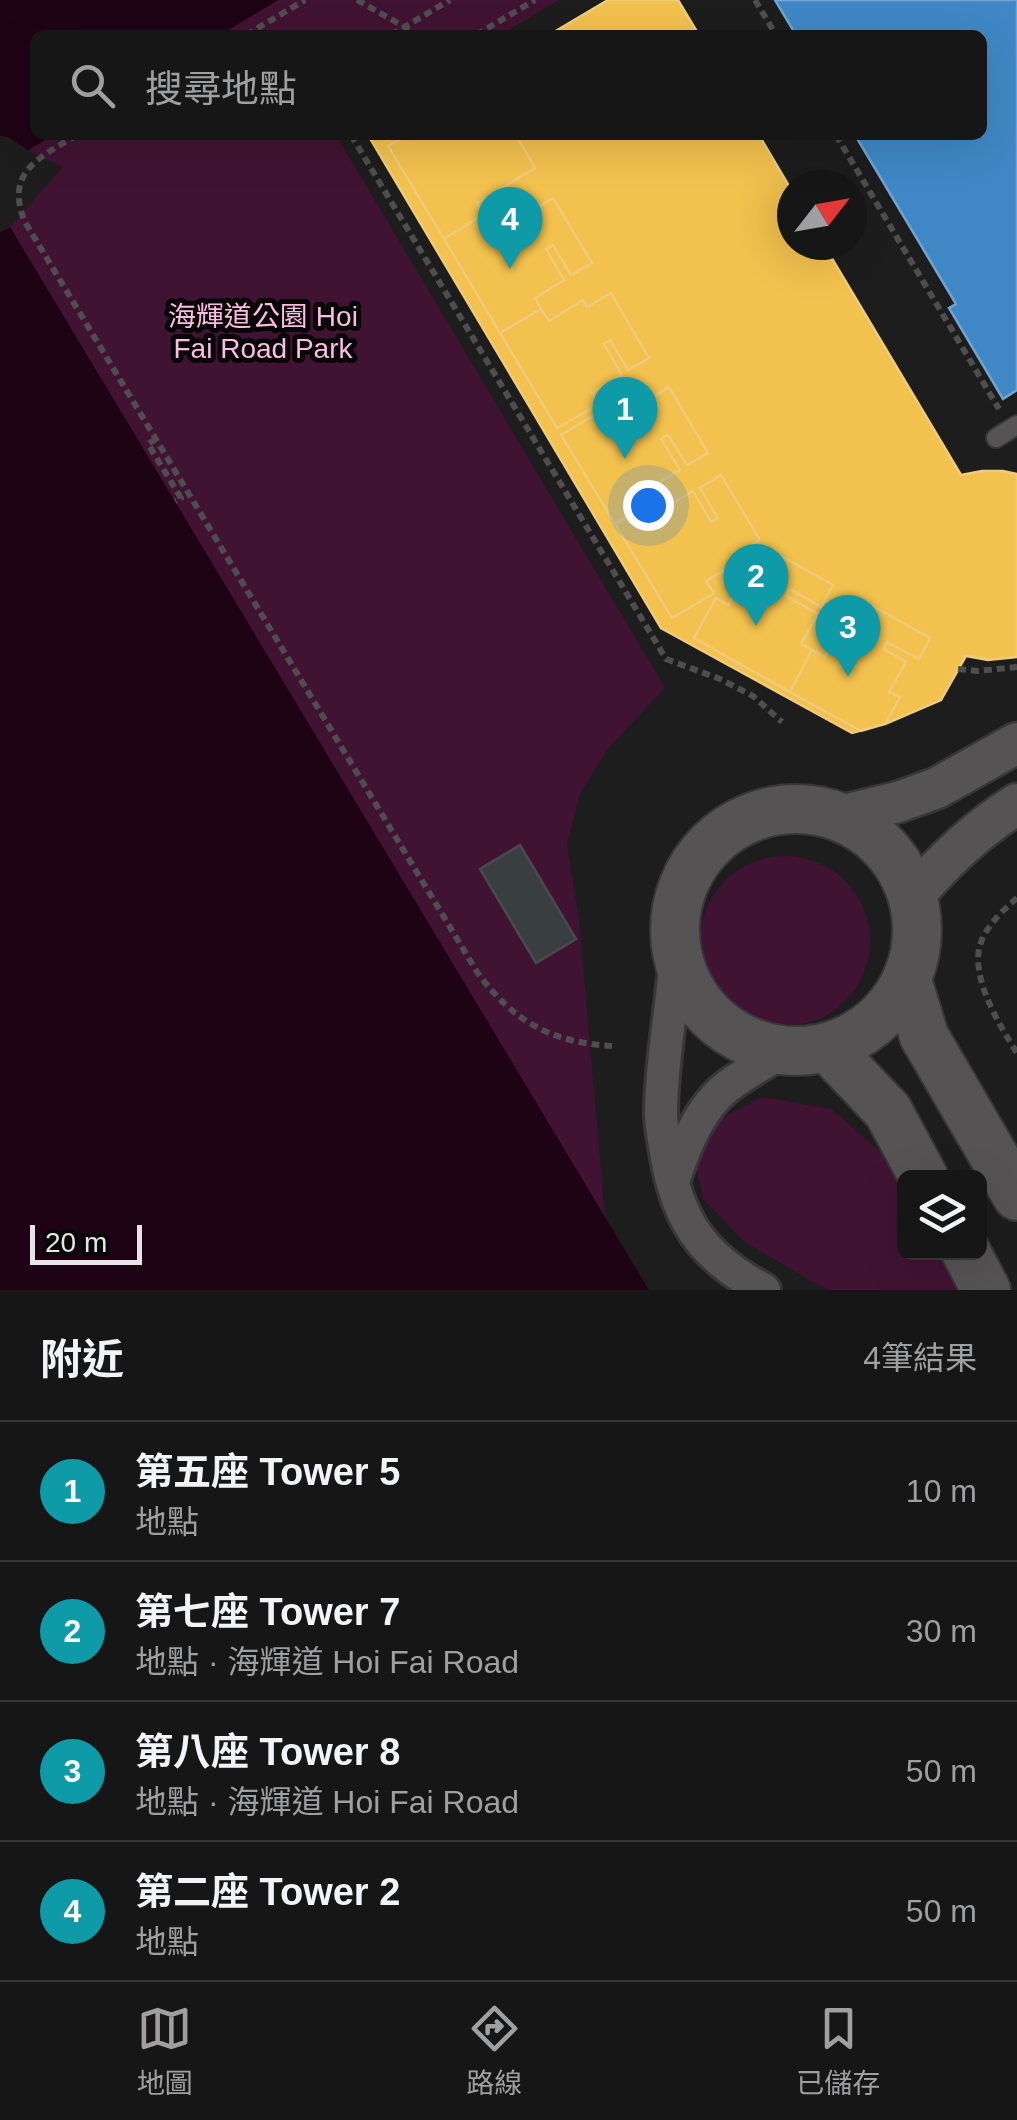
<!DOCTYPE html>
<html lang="zh-TW">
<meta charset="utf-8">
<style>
:root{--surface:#161616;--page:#1f1f1f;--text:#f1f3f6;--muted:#9e9fa1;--line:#353535;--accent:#a09e9f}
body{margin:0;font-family:Helvetica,"Noto Sans TC",sans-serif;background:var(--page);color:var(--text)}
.controls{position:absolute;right:30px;bottom:30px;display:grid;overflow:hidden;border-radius:15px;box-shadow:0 10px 40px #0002}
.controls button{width:90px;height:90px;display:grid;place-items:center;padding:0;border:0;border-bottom:2px solid var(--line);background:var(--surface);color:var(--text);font:50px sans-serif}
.compass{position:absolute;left:777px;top:170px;width:90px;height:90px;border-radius:50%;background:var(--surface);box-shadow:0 10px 40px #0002;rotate:59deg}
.scale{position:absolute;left:30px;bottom:25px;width:112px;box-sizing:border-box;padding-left:10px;border:5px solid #e6e4e5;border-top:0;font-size:28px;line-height:35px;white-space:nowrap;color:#e6e4e5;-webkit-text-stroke:8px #080707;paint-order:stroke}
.you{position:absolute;left:648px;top:505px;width:35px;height:35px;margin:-25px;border:8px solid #fff;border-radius:50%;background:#1a73e8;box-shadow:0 0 0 15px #1a73e833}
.badge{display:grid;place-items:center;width:65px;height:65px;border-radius:50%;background:var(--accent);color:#fff;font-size:32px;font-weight:700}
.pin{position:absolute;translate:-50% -82px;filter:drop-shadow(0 2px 5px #0008)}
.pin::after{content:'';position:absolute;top:52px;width:35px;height:30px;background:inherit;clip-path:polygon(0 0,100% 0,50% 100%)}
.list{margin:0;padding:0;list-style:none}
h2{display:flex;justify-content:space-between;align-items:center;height:130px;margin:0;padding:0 40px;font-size:42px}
h2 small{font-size:32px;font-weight:400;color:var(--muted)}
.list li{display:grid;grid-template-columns:65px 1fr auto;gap:30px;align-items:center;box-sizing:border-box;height:140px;padding:0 40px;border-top:2px solid var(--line)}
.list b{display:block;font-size:38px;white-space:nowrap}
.list p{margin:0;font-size:32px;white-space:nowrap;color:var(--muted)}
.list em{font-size:32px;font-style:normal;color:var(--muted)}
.icon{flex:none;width:55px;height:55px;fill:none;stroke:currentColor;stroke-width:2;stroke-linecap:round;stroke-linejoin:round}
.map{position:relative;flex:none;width:1017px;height:1290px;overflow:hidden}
.search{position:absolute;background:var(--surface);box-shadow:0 10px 40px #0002;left:30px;right:30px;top:30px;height:110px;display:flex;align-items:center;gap:25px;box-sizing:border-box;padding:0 35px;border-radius:15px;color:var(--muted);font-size:38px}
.sheet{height:690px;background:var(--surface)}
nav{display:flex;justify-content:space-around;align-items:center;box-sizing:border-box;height:140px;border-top:2px solid var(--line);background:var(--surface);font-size:28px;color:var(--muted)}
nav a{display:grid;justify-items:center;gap:5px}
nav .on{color:var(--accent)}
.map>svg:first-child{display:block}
</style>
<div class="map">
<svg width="1017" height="1290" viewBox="0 0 1017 1290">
<rect width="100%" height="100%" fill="#1e1d1e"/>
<path fill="#411332" d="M278 0H559L500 35H220Z
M54 135H336L665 688 608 748 579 796 567 844 579 920 605 1218 10 227 63 167 28 150Z
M700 941a85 85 0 1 1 170 0a85 85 0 1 1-170 0Z
M762 1097 831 1109 883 1154 904 1192V1252L939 1253 961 1290H830L813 1282 745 1242 703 1199 694 1157 714 1122Z"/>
<path fill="#1e0315" d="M0 0H278L220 35H35V135H54L28 150 8 137 0 136Z
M10 227 649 1290H0V232Z"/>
<path fill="#f2c14e" stroke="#eecc7b" stroke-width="2.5" d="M608 0H678L699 35H549Z
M368 135H759L792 191V245H824L961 475 982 471H1003L1017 474V657L988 660 966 656 941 700 885 724 852 733 661 628Z
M400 135H516L535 168 477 203 484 214 444 239 388 146 402 138Z
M553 198 592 263 571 275 553 245 546 249 564 280 535 298 541 309 500 333 444 239 484 214 491 226 526 205 530 212Z
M1017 282V352L993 366 958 309 1001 283 1004 289Z
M611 293 649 358 628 370 610 340 604 344 622 375 592 393 599 404 557 428 500 333 541 309 549 321 583 300 587 307Z
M669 387 708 453 687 465 668 435 661 439 680 470 650 487 657 499 615 524 561 435 603 410 607 416 641 395 645 402Z
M721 475 760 540 737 554 741 560 706 581 714 593 672 618 615 524 657 499 663 510 693 491 711 522 718 518 700 488Z
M767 548 833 585 821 607 790 589 786 596 818 614 801 644 812 650 790 692 694 638 716 598 728 605 748 569 753 572Z
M864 601 930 638 919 659 887 642 884 649 906 662 889 692 900 697 885 724 861 731 790 692 812 650 825 657 844 622 851 625Z"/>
<path fill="#3f88c5" stroke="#71a4cf" stroke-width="2.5" d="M775 0H1017V390L1003 399 949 308 956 304 855 135H982V35H796Z"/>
<path fill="#393f41" stroke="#4a4a4b" stroke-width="2.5" d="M520 845 576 939 536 963 480 869Z"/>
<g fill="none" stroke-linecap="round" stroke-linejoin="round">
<defs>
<path id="service" d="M996 438 1017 425"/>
<path id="minor" d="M676 953C673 1006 661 1060 661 1114 661 1126 664 1139 666 1152 677 1220 702 1257 764 1290
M673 1182C684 1148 699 1108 728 1086 745 1073 765 1063 783 1051"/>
<path id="tertiary" d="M840 816 898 802 937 788 1017 743
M913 897C944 860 976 830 1017 804"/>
<path id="secondary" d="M675 930a121 121 0 1 1 242 0a121 121 0 1 1-242 0Z
M907 980 924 1036 1017 1196
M828 1048 888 1111 924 1178
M966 1252 986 1290"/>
</defs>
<use href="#service" stroke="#383738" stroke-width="22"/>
<use href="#minor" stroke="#383738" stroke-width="38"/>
<use href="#tertiary" stroke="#383738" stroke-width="45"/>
<use href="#secondary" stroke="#383738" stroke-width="52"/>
<path stroke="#4f4d4e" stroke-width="6" stroke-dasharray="8 5" stroke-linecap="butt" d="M357 0 419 35
M755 0 776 35
M246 35 305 0
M391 35 450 0
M476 35 535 0
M77 135C40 157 4 172 25 222L477 972C514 1022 550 1042 612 1046
M351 135 666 659 720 679 753 696 782 722
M836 135 999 409
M156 439 148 444 181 498 175 501
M958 669 978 671 1017 667
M1017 898C1002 911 983 929 979 949 973 982 1000 1026 1017 1053"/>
<use href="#service" stroke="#555354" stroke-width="18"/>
<use href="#minor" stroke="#555354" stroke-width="32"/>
<use href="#tertiary" stroke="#555354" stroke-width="40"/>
<use href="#secondary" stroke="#555354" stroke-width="48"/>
</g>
<g text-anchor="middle" stroke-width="10" stroke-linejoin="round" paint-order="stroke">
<g font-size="28" fill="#fcbce2" stroke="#080707">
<text x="263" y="326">海輝道公園 Hoi<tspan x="263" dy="32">Fai Road Park</tspan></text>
</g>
</g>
</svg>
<div class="controls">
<button><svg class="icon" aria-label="layers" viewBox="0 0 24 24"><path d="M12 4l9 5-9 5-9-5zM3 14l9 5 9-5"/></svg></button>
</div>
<svg class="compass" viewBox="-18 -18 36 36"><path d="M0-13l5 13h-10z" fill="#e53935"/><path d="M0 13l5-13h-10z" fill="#9e9fa1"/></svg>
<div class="scale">20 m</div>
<div class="you"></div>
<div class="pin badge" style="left:625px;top:459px;background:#0f9aa8">1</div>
<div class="pin badge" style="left:756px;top:626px;background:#0f9aa8">2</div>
<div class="pin badge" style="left:848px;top:677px;background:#0f9aa8">3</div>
<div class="pin badge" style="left:510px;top:269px;background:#0f9aa8">4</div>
<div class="search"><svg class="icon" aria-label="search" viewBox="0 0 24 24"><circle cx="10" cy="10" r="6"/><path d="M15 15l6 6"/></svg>搜尋地點</div>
</div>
<section class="sheet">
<h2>附近<small>4筆結果</small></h2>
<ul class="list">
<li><span class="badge" style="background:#0f9aa8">1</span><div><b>第五座 Tower 5</b><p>地點</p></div><em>10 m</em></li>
<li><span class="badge" style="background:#0f9aa8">2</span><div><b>第七座 Tower 7</b><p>地點 · 海輝道 Hoi Fai Road</p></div><em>30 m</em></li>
<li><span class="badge" style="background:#0f9aa8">3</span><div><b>第八座 Tower 8</b><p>地點 · 海輝道 Hoi Fai Road</p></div><em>50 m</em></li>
<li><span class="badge" style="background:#0f9aa8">4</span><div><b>第二座 Tower 2</b><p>地點</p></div><em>50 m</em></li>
</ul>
</section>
<nav>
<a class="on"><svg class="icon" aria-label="map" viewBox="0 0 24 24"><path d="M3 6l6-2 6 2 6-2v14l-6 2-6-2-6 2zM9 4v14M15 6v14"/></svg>地圖</a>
<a><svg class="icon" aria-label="directions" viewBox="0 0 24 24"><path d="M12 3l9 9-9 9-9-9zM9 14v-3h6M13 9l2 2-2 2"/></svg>路線</a>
<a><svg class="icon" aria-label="saved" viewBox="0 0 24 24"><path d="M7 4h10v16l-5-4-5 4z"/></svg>已儲存</a>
</nav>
